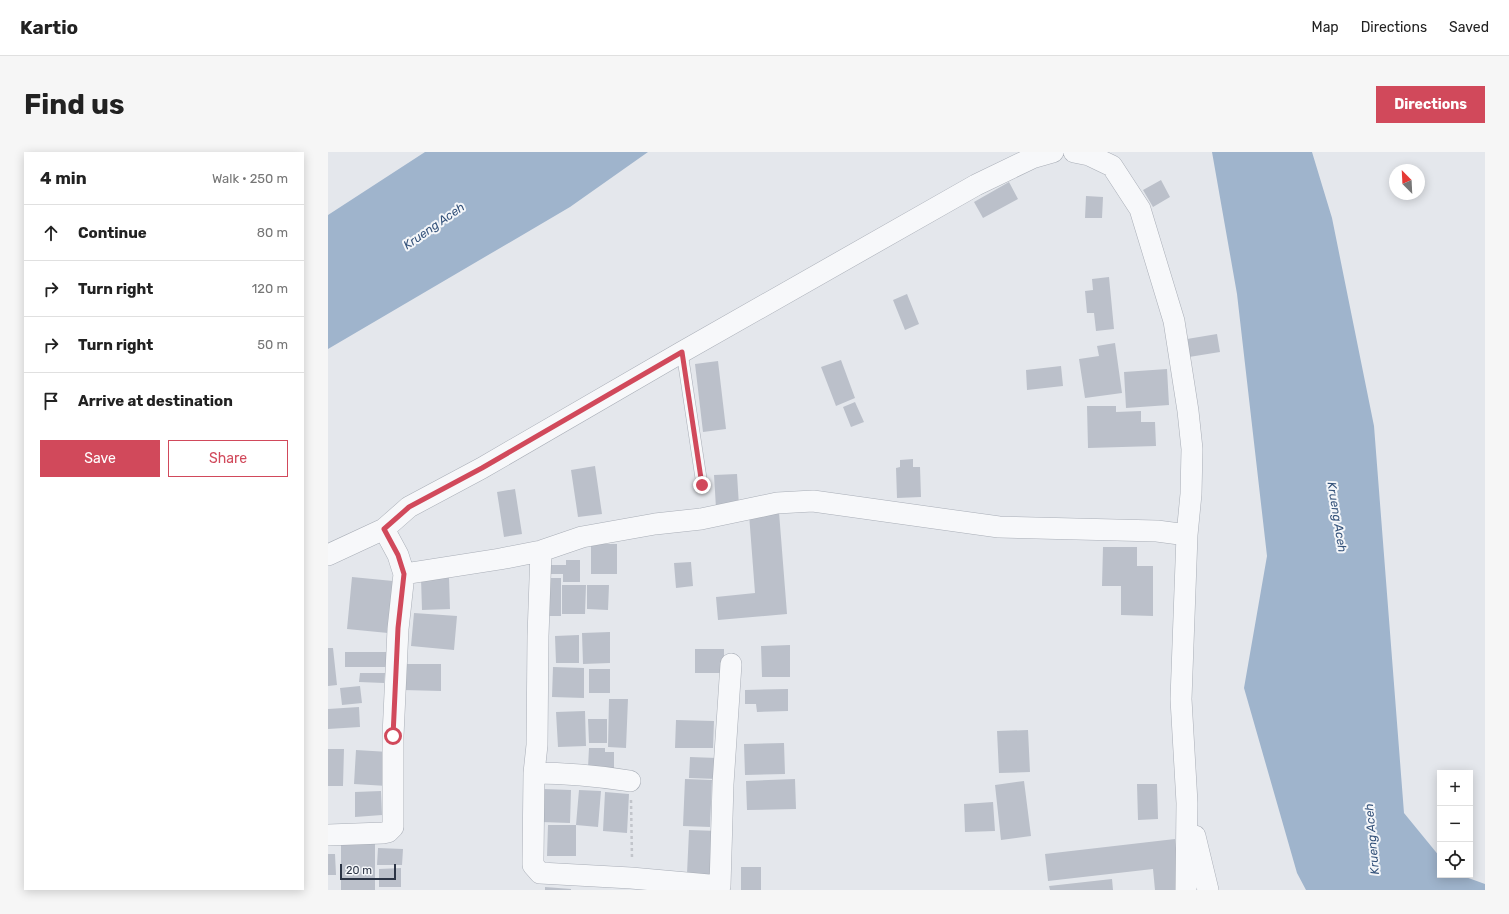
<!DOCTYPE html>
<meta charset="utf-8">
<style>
:root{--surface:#fff;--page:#f6f6f6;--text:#222;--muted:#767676;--line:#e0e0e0;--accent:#d1495b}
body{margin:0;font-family:Rubik,sans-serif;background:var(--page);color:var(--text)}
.controls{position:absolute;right:12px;bottom:12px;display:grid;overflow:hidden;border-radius:0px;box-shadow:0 2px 10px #0003}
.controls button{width:36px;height:36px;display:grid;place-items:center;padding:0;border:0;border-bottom:1px solid var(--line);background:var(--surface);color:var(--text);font:20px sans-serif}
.compass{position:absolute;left:1061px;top:12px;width:36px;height:36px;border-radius:50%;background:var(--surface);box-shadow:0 2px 10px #0003;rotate:336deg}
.scale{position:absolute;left:12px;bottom:10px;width:56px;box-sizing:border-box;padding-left:4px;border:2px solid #2b3445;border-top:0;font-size:11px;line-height:14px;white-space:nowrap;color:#2b3445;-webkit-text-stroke:3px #f4f6f9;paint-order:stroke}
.stop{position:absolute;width:12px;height:12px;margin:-9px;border:3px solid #d1495b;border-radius:50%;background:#fff}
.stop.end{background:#d1495b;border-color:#fff;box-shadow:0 1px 4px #0008}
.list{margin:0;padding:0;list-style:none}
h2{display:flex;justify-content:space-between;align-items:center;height:52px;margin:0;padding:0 16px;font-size:17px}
h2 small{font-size:13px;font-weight:400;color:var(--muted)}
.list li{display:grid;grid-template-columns:26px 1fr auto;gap:12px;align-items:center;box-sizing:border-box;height:56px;padding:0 16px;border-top:1px solid var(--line)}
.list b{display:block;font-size:15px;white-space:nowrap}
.list em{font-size:13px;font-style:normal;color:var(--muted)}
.actions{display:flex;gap:8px;padding:12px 16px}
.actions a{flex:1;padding:9px 0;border:1px solid var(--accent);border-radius:0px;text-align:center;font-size:14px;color:var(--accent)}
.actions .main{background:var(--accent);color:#fff}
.icon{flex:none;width:22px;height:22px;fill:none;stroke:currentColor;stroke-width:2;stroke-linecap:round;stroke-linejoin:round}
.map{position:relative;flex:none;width:1157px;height:738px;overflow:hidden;border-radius:0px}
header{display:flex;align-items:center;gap:24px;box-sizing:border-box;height:56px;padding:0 20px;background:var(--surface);border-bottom:1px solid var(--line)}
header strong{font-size:19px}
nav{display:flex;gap:22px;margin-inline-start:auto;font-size:14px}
.intro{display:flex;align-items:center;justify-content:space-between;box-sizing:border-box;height:96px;padding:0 24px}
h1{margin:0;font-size:28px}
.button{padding:10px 18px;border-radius:0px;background:var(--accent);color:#fff;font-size:14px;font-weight:700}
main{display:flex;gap:24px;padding:0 24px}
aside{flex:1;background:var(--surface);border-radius:0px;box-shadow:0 2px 10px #0003}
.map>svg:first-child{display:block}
</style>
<header>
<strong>Kartio</strong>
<nav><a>Map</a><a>Directions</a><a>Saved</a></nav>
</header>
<div class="intro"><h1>Find us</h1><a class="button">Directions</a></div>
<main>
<aside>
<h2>4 min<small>Walk · 250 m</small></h2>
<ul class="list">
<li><svg class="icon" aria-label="ahead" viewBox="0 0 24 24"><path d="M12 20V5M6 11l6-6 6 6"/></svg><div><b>Continue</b></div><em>80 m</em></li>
<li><svg class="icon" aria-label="right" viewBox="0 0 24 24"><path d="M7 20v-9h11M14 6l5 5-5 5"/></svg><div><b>Turn right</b></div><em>120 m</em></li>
<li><svg class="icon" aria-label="right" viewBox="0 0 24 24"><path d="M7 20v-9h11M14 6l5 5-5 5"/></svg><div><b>Turn right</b></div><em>50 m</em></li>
<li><svg class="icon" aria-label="arrive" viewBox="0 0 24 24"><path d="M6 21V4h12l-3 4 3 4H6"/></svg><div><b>Arrive at destination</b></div></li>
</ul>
<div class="actions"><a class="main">Save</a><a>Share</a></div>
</aside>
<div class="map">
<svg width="1157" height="738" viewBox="0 0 1157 738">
<rect width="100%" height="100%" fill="#e4e7ec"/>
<path fill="#9fb4cc" d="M97 0H320L242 55 0 197V63Z
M884 0H984L1004 66 1046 274 1076 661 1112 705V723H1132L1157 732V738H978L969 721 916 536 939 404 909 142Z"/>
<path fill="#bbc0ca" d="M833 28 842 45 825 55 815 38Z
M681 30 690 47 655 66 646 50Z
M758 44 775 45 774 66H757Z
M781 125 786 177 768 179 766 161H759L757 139 765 138 764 127Z
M579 142 591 172 577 178 565 148Z
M889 182 892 200 861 205 859 187Z
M787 191 794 241 757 246 751 207 771 204 769 194Z
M513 208 527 246 508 254 493 215Z
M390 209 398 277 375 280 367 212Z
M733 214 735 234 699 238 698 218Z
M839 217 841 253 798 256 796 220Z
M527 250 536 270 523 275 515 255Z
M759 254H788V260L813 259V270H827L828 294 760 296Z
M585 307V315H592L593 345 569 346 568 316 572 315V308Z
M267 314 274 362 250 365 243 318Z
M409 322 411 354 388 356 386 323Z
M187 337 194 382 176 385 169 340Z
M451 360 459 462 390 468 388 445 427 441 421 362Z
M263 392H289V422H263Z
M775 395H809V414H825V464L793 463V434H774Z
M238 408H252V430H235V422H223V413H238Z
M363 410 365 434 348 436 346 411Z
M24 425 65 429 60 481 19 477Z
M121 425 122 457 94 458 93 426Z
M221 426H233V464H221Z
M234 433H258L257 462H234Z
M259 433H281L280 458 259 457Z
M86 461 129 464 126 498 83 494Z
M282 480V511L255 512 254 481Z
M251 483V511H228L227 484Z
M462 493V525H434L433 494Z
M0 496H5L9 533 0 534Z
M367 497H396V521H367Z
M17 500H58V515H17Z
M75 512H113V539L75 538Z
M225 515 256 516V546L224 545Z
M261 517H282V541H261Z
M32 521H57L56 531 31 530Z
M32 534 34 551 14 553 12 536Z
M460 537V559L429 560 428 552H417V538Z
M281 547H300L298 596 280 595Z
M31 555 32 575 0 577V557Z
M257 559 258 594 230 595 228 560Z
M260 567H279V591H261Z
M348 568 386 569 385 596H347Z
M700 578 702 620 671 621 669 579Z
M456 591 457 622 417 623 416 592Z
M261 596H277V600H286V616H260Z
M0 597H16L15 634H0Z
M28 598 61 600 59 634 26 632Z
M362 605 389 606V627L361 626Z
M357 627 384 628 382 675 355 674Z
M467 627 468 657 419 658 418 629Z
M696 629 703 684 673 688 667 633Z
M809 632H829L830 667 810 668Z
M215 637 243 638 242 671 213 670Z
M251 638 273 639 270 675 248 673Z
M53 639 54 663 27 665V640Z
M277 640 301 642 299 681 275 679Z
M665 650 667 679 637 680 636 652Z
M220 673H248V704H219Z
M361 678 390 679 388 724 359 722Z
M847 687 852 738H827L825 717 720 729 717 702Z
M13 691H47V738H13Z
M50 696 75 697 74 713H49Z
M0 702H7L8 723H0Z
M413 715H433V738H413Z
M73 716V735H51V717Z
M784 727 785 738H722L721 734Z
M217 735 243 737V738H217Z"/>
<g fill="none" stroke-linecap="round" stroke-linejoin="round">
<defs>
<path id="lane" d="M354 200 374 333"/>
<path id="street" d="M746 0 761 3 784 14 812 57 846 169 860 259 864 297 863 342 859 383 853 547 859 651 858 738
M56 377 81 355 154 316 354 200 648 33 704 6 725 0
M213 399 210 484 209 593 206 621 205 707V713L212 721 303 726 392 734 395 632 403 512
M0 403 56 377 70 403 76 422 70 477 65 584V675L60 680 55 681 0 683
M76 422 172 407 213 399 254 385 327 372 373 367 449 351 485 349 671 375 829 379 859 383
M206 621C239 621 270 624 302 629
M867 684 880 738"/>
</defs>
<use href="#lane" stroke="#a9aeb7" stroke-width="12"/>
<use href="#street" stroke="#a9aeb7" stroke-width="22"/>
<path stroke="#c2c5cb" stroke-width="2.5" stroke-dasharray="3 3" stroke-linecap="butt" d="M303 648 304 707"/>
<use href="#lane" stroke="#f7f8fa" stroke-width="11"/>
<use href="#street" stroke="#f7f8fa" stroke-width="21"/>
</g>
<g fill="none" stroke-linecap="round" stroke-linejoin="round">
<path stroke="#d1495b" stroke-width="5" d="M65 584 70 476 76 422 70 403 56 377 81 355 154 316 354 200 374 333"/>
</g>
<g text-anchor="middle" stroke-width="4" stroke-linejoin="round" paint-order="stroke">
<g font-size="12" font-style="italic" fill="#34527a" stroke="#f4f6f9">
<text transform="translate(106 74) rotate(-35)" y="4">Krueng Aceh</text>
<text transform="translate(1009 365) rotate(81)" y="4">Krueng Aceh</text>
<text transform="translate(1044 687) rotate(-95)" y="4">Krueng Aceh</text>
</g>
</g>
</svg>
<div class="controls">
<button>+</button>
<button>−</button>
<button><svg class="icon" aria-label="locate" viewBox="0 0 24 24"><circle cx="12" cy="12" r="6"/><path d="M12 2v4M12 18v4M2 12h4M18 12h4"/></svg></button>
</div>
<svg class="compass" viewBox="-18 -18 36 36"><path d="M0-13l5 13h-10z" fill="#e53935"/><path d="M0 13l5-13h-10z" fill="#767676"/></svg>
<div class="scale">20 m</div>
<div class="stop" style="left:65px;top:584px"></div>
<div class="stop end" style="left:374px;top:333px"></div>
</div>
</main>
